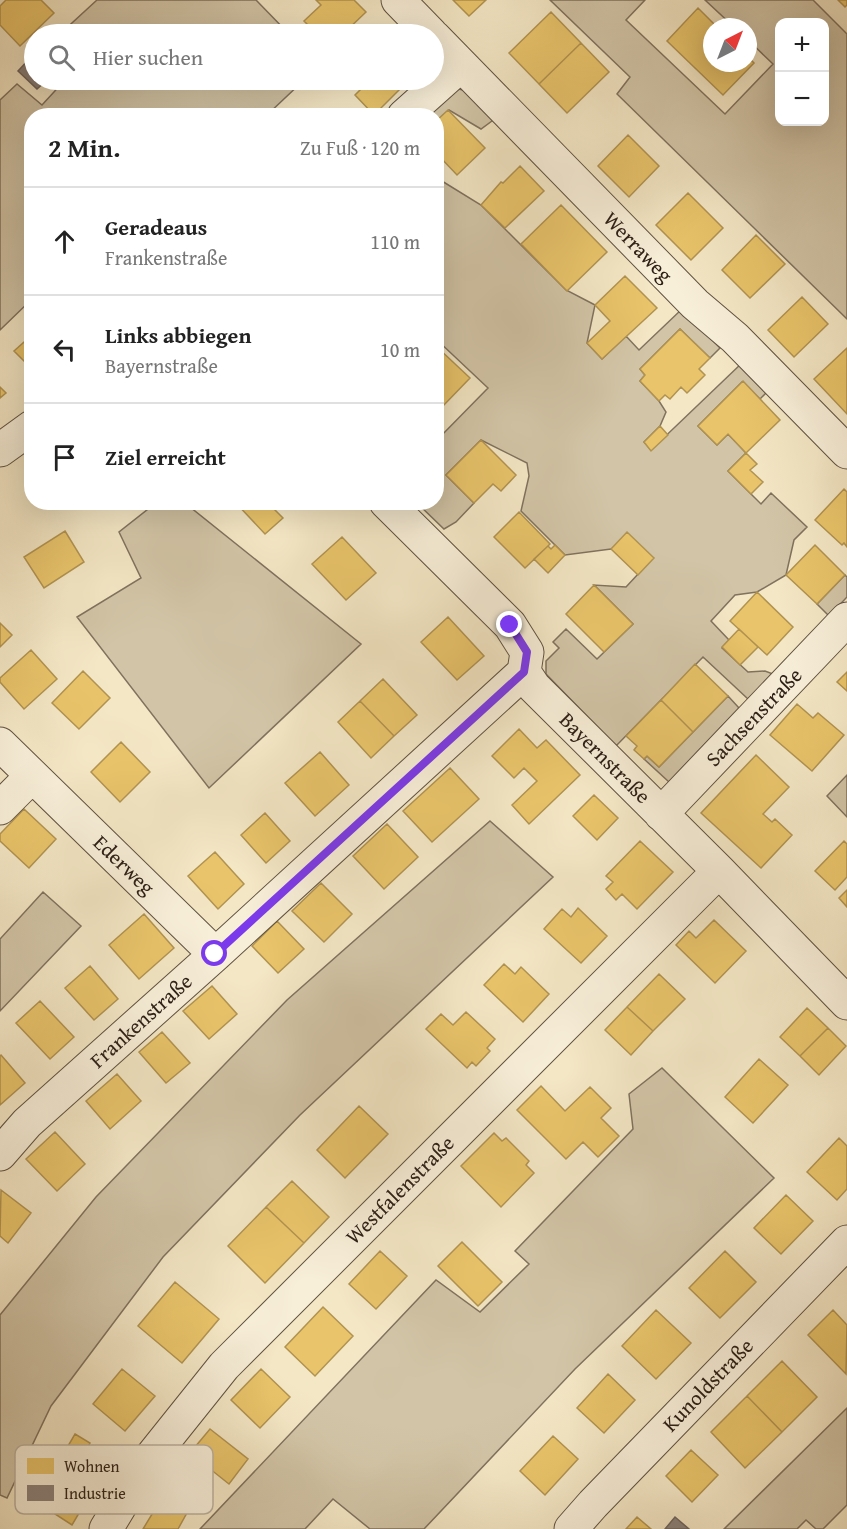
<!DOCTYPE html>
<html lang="de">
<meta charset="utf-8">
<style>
:root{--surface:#fff;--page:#f6f6f6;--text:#222;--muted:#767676;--line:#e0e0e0}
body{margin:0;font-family:"Gentium Book Plus",serif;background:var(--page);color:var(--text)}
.controls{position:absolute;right:18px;top:18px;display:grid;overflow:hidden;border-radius:12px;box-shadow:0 6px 24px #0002}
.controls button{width:54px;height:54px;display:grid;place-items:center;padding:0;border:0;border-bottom:2px solid var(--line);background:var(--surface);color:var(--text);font:30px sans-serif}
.compass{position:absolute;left:703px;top:18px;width:54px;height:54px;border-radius:50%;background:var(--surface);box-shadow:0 6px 24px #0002;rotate:42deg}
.stop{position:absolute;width:18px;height:18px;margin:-14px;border:4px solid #7c3aed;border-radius:50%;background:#fff}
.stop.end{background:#7c3aed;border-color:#fff;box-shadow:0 2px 6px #0008}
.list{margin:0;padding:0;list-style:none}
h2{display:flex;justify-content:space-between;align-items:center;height:78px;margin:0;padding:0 24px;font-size:26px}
h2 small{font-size:20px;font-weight:400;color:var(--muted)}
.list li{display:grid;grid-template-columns:39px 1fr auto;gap:18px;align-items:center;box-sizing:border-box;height:108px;padding:0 24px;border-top:2px solid var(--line)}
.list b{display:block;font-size:22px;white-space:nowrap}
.list p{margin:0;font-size:20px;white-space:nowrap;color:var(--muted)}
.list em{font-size:20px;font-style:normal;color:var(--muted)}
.icon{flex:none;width:33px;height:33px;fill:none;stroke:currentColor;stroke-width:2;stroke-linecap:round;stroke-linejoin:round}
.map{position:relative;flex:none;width:847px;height:1529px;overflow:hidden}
.search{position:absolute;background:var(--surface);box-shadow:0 6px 24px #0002;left:24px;top:24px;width:420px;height:66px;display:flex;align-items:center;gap:15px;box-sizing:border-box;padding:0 21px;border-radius:33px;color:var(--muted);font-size:22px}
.panel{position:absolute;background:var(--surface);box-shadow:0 6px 24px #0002;left:24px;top:108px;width:420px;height:402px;border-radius:24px}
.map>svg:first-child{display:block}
</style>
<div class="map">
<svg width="847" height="1529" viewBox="0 0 847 1529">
<rect width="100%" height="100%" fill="#f4e7c5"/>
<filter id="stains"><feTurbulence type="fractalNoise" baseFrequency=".00333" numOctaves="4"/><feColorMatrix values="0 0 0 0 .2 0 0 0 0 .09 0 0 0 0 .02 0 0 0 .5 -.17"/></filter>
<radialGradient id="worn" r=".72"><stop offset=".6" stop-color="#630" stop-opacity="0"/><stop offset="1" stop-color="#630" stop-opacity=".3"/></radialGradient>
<path fill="#d2c5a7" stroke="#80725f" stroke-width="1.5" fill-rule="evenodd" d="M97 0H256L289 34H60Z
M550 0H645L626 20 725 114 773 64 748 40V27H734L705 0H813L847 34V319L617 94 630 77ZM780 22H824V122H780Z
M65 80H304L267 115 32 116 31 300 0 330V100L17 84 42 105Z
M458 89 469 91 496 118 481 129 449 110 437 121 436 116H426Z
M437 178 481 205 566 290 595 305 587 343 602 359 626 336 639 350 682 309 720 348 710 358 680 329 640 369 645 375 640 381 659 401 666 412 660 426 644 442 651 450 743 362 770 389 760 399 742 382 698 426 717 445 728 434 746 453 728 471 761 504 771 493 807 527 794 540 786 575 757 592 735 595 711 621 729 640 722 648 748 672 765 671 773 674 748 699 703 657 616 746 546 674V661L559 648 553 642 566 629 597 659 633 624 594 585 626 587 653 558 611 549 565 555 521 511 529 476 527 463 481 440 446 475 474 503 456 522 444 529 417 503 436 502 437 440 488 388 437 340Z
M157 502 185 503 361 644 209 788 77 617 141 578 119 532Z
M845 575 847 577V597L829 616 817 604Z
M728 696 739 708 669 782 644 759 647 756 659 767Z
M847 775V817L827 796Z
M490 821 553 877 300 1115 163 1257 51 1406 7 1498 0 1495V1315L96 1197 287 1000Z
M43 892 81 926 0 1011V939Z
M662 1068 774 1178 575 1369 424 1529H370L333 1499 305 1529H200L436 1280 480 1312 529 1264 515 1251 633 1129 629 1094Z
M847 1408V1505L823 1529H816L806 1520 797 1529H724Z"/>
<path fill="#e9c46a" stroke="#b19351" stroke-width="1.5" d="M6 0H41L54 13 20 46 0 25V6Z
M316 0H354L366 12 343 34H317L304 21 321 5Z
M453 0H486L469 16Z
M838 0H847V5L845 7Z
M698 8 717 27H712V63H748V57L754 63 723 95 667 41Z
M551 12 581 43 539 84 509 53Z
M581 43 609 72 567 113 539 84Z
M358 80H409L374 115 355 95 364 86Z
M448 110 485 148 457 175 439 156 436 159V121Z
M628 135 659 166 629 197 598 166Z
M520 166 544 191 505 228 481 205 501 182 503 183Z
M688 193 723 228 691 260 656 225Z
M561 205 607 252 567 291 521 244Z
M756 235 785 264 750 298 722 270Z
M625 276 657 308 602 359 587 343 610 321 595 305Z
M802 297 828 324 794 357 768 330Z
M680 329 710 358 699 369 705 375 687 393 681 387 670 399 665 395 659 401 640 381 645 375 640 369Z
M32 335V369L14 351Z
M437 347 470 378 442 407 436 401Z
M847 348V414L814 379Z
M743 381 780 420 746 453 728 434 717 445 698 426Z
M0 387 6 393 0 398Z
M660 426 668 435 651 451 644 442Z
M481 440 516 475 501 491 493 484 474 503 446 475Z
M746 453 757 464 750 470 763 482 751 494 728 471Z
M844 489 847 492V547L844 543 842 545 815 520Z
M235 502H267L283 518 265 534Z
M519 512 550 544 525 568 494 537Z
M65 531 84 562 44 588 24 557Z
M627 532 654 558 638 575 611 549Z
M342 537 376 573 346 600 312 564Z
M555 545 565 555 548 573 534 559 548 546 551 549Z
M815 545 845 575 817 604 786 575Z
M594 585 633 624 604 652 566 614Z
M757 592 793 627 767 655 730 621Z
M448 617 484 656 457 680 421 642Z
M0 623 12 635 0 647Z
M739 629 758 647 740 665 722 647Z
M31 650 57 679 24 709 0 682V678Z
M695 664 728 696 693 732 661 700Z
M83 671 110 698 79 729 52 703Z
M847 672V691L837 682Z
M383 679 417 715 394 736 360 701Z
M661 700 693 732 659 767 647 756 644 759 634 750 637 746 626 736Z
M360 701 394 736 371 758 338 722Z
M797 704 813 718 818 713 844 735 812 771 770 735Z
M519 729 537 748 546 740 580 775 529 824 512 805 537 781 524 768 514 778 492 756Z
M121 742 150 772 120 802 91 772Z
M320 752 349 785 315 816 285 783Z
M756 755 789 787 763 814 772 822 775 819 792 835 761 868 701 813Z
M450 768 479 799 432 842 403 811Z
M594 795 618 818 597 840 573 816Z
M24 809 56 839 29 868 0 841V834Z
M265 813 290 841 266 863 241 835Z
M387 824 418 857 384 889 353 856Z
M640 841 673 872 637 909 622 894 616 900 606 889 613 882 606 876Z
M844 841 847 844V877L835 890 815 871Z
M215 852 244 884 218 909 188 876Z
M321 883 352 914 324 942 292 911Z
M847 890V907L839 898Z
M578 908 607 936 581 963 544 929 562 909 571 917Z
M144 914 174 948 139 979 109 945Z
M714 920 746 951 715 983 676 945 689 931 696 938Z
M277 921 304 949 278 973 252 946Z
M504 964 515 974 521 967 549 994 523 1022 484 985Z
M90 966 118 999 94 1020 65 988Z
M659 974 685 999 653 1031 627 1007Z
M212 986 237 1014 209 1039 183 1011Z
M40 1001 74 1037 50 1059 16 1023Z
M627 1007 653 1031 631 1055 605 1030Z
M807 1008 828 1028 800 1056 780 1037Z
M466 1012 495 1039 487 1048 490 1051 476 1066 472 1062 467 1068 426 1029 441 1014 453 1025Z
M828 1028 846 1046 819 1075 800 1056Z
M162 1032 190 1063 166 1083 139 1052Z
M1 1055 25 1083 0 1105V1056Z
M759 1059 788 1085 753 1123 725 1097Z
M117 1074 141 1101 110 1129 86 1101Z
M541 1086 565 1111 590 1087 611 1108 601 1118 619 1136 598 1157 583 1142 566 1159 517 1110Z
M359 1106 388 1134 345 1178 317 1150Z
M55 1132 85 1164 57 1191 26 1159Z
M494 1133 502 1141 506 1138 529 1161 526 1165 534 1173 501 1207 461 1166Z
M839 1138 847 1146V1189L837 1200 807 1172Z
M292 1181 329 1217 304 1243 266 1207Z
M1 1190 31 1213 8 1243 0 1236Z
M786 1195 813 1221 781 1254 754 1228Z
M266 1207 304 1243 265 1283 228 1246Z
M462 1242 502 1282 478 1306 438 1266Z
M380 1251 407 1276 376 1309 349 1284Z
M725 1251 756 1282 720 1318 689 1288Z
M175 1282 219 1319 182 1363 138 1326Z
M323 1307 353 1336 315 1376 285 1347Z
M656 1310 691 1343 656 1379 622 1346Z
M833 1310 847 1325 846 1374 808 1335Z
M782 1361 817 1397 782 1432 747 1396Z
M122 1369 155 1396 125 1431 93 1404Z
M261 1369 290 1397 260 1428 231 1400Z
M608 1374 635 1400 604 1433 577 1408Z
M747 1396 782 1432 745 1468 711 1432Z
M210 1429 248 1459 229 1484 190 1453Z
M75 1434 90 1443 83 1456 105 1469 72 1525 55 1514 64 1498 44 1487Z
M553 1436 578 1459 545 1495 520 1471Z
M691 1450 718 1475 692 1502 666 1476Z
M163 1496 188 1511 178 1529H143Z
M637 1517 651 1529H626Z"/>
<path fill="#8a817c" stroke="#6e645e" stroke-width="1.5" d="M34 54V80H47L37 89 18 71Z
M675 1517 689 1529H665Z"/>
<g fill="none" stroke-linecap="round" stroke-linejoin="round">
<defs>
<path id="minor" d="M398 0 431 34
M434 37 695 304 735 338 847 452
M404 116 461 65
M0 450 32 427
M386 502 510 625 527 652 524 672 534 687 719 871 847 1003
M0 744 215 954
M0 808 32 776
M661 814 847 619
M0 1154 27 1123 216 954 524 672
M106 1529 144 1466 224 1366 719 871
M571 1529 593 1504 847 1242"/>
</defs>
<use href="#minor" stroke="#5f5242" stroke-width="35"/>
<use href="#minor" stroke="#f8efd9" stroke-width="33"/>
</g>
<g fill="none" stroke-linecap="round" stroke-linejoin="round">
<path stroke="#7c3aed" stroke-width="8" d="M215 954 524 672 527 652 510 625"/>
</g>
<g text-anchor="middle" stroke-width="6" stroke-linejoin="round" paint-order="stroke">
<g font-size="21" fill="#2d2017" stroke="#f8efd9">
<text transform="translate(638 247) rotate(46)" y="7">Werraweg</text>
<text transform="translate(754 717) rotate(-46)" y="7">Sachsenstraße</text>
<text transform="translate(605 758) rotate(45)" y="7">Bayernstraße</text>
<text transform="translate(124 865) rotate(44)" y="7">Ederweg</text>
<text transform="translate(141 1021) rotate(-42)" y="7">Frankenstraße</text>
<text transform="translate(400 1190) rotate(-45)" y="7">Westfalenstraße</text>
<text transform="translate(708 1385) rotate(-46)" y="7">Kunoldstraße</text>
</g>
</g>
<rect x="15" y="1445" width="198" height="69" rx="9" fill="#f8efd9" stroke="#bbb19f" stroke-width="1.5"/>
<rect x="27" y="1458" width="27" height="16" fill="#e9c46a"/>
<rect x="27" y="1485" width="27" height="16" fill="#8a817c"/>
<g font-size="16" fill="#2d2017">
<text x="64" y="1472">Wohnen</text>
<text x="64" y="1499">Industrie</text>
</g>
<rect width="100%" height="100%" filter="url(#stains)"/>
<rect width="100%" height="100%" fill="url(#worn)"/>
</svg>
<div class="controls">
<button>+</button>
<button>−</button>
</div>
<svg class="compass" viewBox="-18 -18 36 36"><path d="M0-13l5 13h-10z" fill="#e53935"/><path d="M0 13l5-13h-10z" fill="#767676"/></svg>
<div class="stop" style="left:215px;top:954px"></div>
<div class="stop end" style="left:510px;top:625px"></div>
<div class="search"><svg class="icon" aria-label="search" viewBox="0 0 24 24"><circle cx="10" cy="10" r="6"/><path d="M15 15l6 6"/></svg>Hier suchen</div>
<section class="panel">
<h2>2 Min.<small>Zu Fuß · 120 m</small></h2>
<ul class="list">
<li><svg class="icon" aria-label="ahead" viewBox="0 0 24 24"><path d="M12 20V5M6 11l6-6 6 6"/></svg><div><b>Geradeaus</b><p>Frankenstraße</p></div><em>110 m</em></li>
<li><svg class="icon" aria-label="left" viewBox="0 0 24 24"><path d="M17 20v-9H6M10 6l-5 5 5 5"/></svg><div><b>Links abbiegen</b><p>Bayernstraße</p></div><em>10 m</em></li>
<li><svg class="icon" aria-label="arrive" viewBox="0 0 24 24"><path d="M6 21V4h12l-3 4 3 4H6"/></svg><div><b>Ziel erreicht</b></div></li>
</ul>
</section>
</div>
